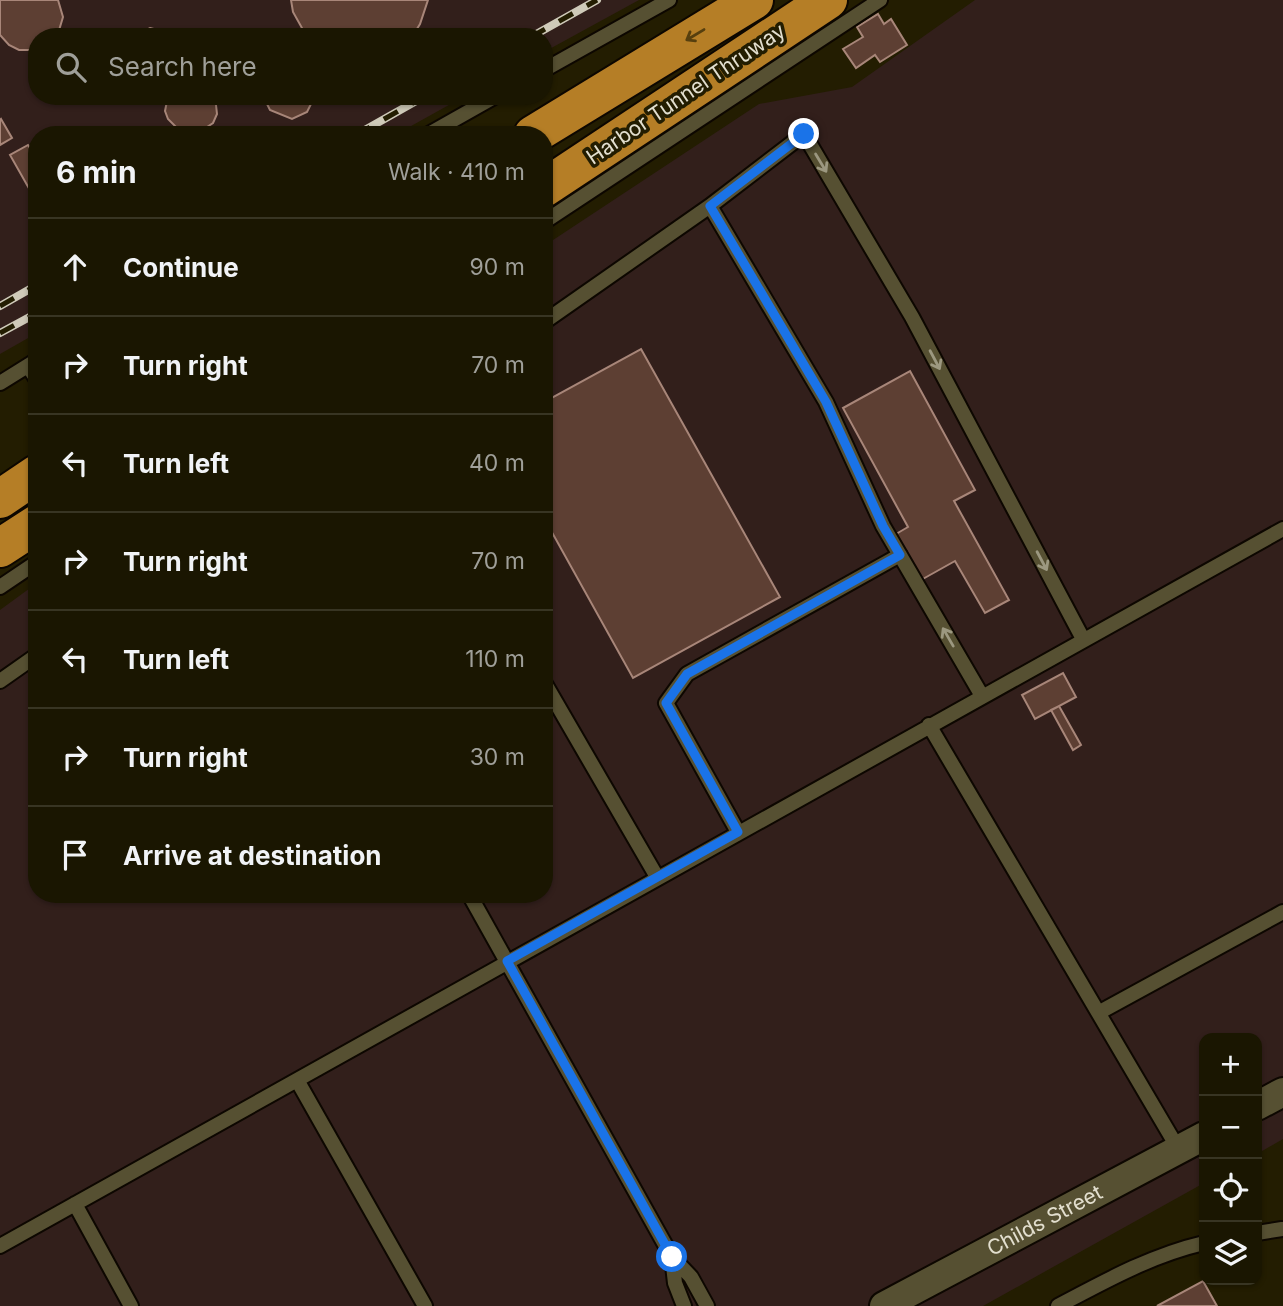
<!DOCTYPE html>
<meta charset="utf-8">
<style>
:root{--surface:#1a1601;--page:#231f0b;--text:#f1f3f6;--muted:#9f9f99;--line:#383523}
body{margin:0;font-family:Inter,sans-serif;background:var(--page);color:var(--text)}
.controls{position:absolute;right:21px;bottom:21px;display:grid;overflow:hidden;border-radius:14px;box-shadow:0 2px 5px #0004}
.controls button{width:63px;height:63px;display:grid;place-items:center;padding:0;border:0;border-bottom:2px solid var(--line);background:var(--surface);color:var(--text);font:35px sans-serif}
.stop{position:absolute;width:21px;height:21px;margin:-16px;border:5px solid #1a73e8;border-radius:50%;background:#fff}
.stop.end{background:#1a73e8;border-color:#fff;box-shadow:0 2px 7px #0008}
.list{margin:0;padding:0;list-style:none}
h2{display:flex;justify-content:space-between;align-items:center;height:91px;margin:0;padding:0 28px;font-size:30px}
h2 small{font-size:23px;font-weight:400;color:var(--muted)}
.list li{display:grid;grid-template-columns:46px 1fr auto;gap:21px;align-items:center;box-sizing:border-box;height:98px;padding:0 28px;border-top:2px solid var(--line)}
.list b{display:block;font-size:26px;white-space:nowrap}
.list em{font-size:23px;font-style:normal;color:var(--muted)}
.icon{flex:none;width:38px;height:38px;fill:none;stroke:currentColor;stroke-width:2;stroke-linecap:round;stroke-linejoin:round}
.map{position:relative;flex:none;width:1283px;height:1306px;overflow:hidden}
.search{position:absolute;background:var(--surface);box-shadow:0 2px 5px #0004;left:28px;top:28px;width:525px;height:77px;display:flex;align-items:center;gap:18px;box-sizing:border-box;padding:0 24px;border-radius:28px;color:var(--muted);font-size:26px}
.panel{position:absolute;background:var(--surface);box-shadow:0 2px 5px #0004;left:28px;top:126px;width:525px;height:777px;border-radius:28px}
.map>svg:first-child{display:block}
</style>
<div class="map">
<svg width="1283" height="1306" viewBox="0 0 1283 1306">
<rect width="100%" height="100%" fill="#231d01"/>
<path fill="#321f1b" d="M0 0H639L544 52V37H37V96H465L395 135H37V333L0 354Z
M975 0H1283V1139L1257 1154V1038H1204V1183L983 1306H0V610L37 583V894H544V246L759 104 852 87Z"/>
<path fill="#5d3f33" stroke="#a88679" stroke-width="2" d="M0 0H58L63 17 57 37H37V50H19L9 45 0 35Z
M291 0H428L420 24 412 37H307L293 12Z
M878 14 884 24 891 19 907 45 880 62 875 55 856 68 843 49 863 37 857 27Z
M150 28 165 32 171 37H133Z
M168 96H215L217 114 213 123 198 133 181 132 168 119 165 111Z
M263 96H315L307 112 292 119 270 110Z
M1 119 12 138 0 145V120Z
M28 145 37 160V189L31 192 10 155Z
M641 349 780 597 633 678 544 518V402Z
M910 371 975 490 954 501 1009 600 985 613 955 561 921 580 896 534 908 527 843 408Z
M1063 673 1076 697 1035 719 1022 695Z
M1059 706 1081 745 1073 750 1051 710Z
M1203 1281 1217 1306H1157Z"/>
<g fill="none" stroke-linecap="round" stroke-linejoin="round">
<defs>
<path id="lane" d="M544 70 669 0
M427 135 496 96
M544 222 880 0
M544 322 710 206
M28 366 37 380
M0 383 37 360
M0 587 37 562
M0 681 37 655
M544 682 657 877
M982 696 883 526 826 402 710 206 804 134 912 317 1083 639
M929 725 1179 1150
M738 832 666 703 687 674 900 555
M469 894 672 1257
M1100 1012 1283 912
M297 1080 425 1306
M75 1204 131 1306
M1257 1233 1282 1229
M0 1246 1283 529
M684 1306 675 1283 672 1257 691 1277 707 1306
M1058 1306C1105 1281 1152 1255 1204 1243"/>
<g id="street">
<path d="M1257 1106 1283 1092"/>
<path id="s1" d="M884 1306 1204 1136"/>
</g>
<path id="highway" d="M533 135 754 0
M544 188 828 0
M0 499 37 474
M0 548 37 524"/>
</defs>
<use href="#lane" stroke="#0d0700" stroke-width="18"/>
<use href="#street" stroke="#0d0700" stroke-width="32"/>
<use href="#highway" stroke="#0d0700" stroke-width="42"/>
<use href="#lane" stroke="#565032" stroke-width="14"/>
<use href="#street" stroke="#565032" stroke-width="28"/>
<use href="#highway" stroke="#b57e26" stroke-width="38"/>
<defs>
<path id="rail" d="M531 37 597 0
M356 135 425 96
M0 306 37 285
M0 333 37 313"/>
</defs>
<use href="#rail" stroke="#cfcab9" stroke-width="8"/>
<use href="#rail" stroke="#231d01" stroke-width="5" stroke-dasharray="16" stroke-linecap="butt"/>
</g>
<defs><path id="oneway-shaft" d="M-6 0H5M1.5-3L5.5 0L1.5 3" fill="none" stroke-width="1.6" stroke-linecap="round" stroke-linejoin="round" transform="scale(1.75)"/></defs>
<use stroke="#563f0e" href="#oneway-shaft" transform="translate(695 35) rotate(149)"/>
<g stroke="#9c9880">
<use href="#oneway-shaft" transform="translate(821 163) rotate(59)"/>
<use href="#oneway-shaft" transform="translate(935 360) rotate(62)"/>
<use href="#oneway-shaft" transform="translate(1042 561) rotate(62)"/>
<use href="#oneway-shaft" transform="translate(948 637) rotate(-120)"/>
</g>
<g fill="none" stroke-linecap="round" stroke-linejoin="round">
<path stroke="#1a73e8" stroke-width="9" d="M672 1257 507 961 738 832 666 703 687 674 900 555 883 526 826 402 710 206 804 134"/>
</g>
<g text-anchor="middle" stroke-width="7" stroke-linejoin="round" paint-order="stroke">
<g font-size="21" fill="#e3dfcf" stroke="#231d01">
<text transform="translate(686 94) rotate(-34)" y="7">Harbor Tunnel Thruway</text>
<text dy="7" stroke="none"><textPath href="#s1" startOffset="182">Childs Street</textPath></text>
</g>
</g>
</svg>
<div class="controls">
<button>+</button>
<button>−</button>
<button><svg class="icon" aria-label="locate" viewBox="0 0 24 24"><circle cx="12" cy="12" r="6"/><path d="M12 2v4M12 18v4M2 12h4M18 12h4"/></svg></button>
<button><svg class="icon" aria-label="layers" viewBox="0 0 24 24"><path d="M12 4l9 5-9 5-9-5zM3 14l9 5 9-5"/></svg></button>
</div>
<div class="stop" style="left:672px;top:1257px"></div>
<div class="stop end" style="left:804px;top:134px"></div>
<div class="search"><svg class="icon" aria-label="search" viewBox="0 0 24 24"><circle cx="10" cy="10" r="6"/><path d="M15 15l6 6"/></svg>Search here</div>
<section class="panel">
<h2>6 min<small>Walk · 410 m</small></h2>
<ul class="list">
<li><svg class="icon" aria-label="ahead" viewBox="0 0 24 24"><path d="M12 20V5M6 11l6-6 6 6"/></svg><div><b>Continue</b></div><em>90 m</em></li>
<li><svg class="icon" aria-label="right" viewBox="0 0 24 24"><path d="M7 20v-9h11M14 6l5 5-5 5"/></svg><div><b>Turn right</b></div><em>70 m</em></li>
<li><svg class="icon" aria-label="left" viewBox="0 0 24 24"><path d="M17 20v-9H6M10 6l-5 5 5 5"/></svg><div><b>Turn left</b></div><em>40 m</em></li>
<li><svg class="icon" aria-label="right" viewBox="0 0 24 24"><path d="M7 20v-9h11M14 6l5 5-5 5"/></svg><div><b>Turn right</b></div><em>70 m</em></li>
<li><svg class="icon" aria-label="left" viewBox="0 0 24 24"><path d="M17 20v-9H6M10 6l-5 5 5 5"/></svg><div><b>Turn left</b></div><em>110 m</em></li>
<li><svg class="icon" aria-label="right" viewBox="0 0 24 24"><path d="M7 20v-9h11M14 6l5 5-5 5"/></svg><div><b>Turn right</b></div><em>30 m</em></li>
<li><svg class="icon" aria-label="arrive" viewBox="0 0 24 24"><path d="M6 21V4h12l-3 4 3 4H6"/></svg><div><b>Arrive at destination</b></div></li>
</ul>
</section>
</div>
